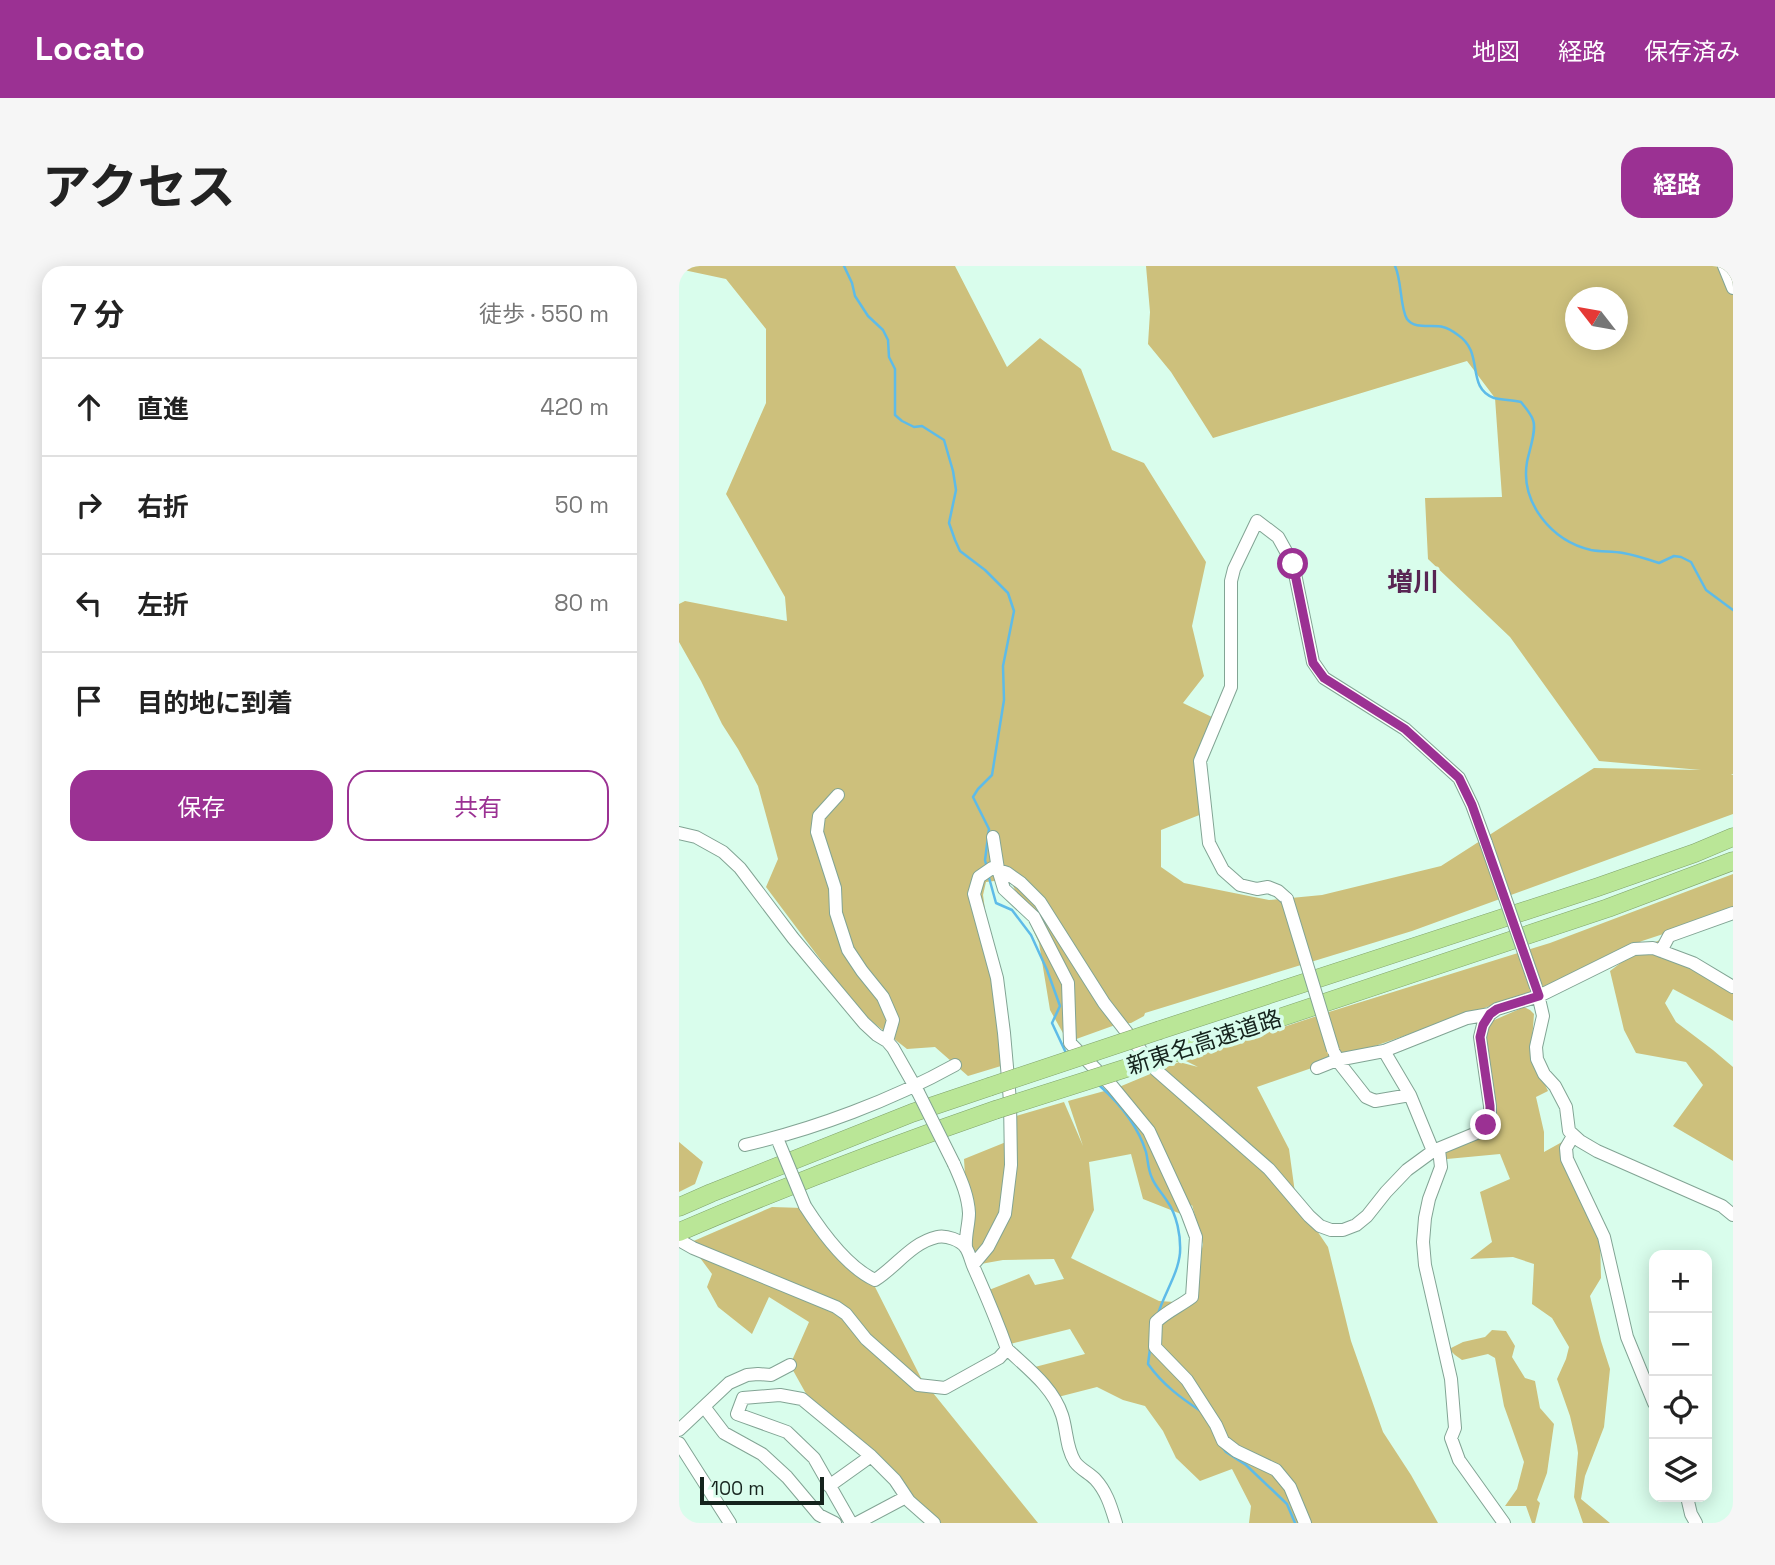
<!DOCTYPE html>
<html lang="ja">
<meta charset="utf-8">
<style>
:root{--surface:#fff;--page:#f6f6f6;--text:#222;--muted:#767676;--line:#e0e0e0;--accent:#9b3193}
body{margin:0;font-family:"Space Grotesk","Noto Sans JP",sans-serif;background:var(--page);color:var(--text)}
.controls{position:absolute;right:21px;bottom:21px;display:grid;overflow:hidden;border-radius:14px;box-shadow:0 4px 18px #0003}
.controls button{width:63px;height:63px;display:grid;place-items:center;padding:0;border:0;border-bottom:2px solid var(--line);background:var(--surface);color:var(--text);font:35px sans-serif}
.compass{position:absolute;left:886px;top:21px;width:63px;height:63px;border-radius:50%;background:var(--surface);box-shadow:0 4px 18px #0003;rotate:301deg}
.scale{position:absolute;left:21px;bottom:18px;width:124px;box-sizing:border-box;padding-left:7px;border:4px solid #15231d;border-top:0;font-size:19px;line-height:24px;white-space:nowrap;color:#15231d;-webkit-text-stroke:5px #d9fdec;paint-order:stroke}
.stop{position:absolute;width:21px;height:21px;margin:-16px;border:5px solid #9b3193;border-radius:50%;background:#fff}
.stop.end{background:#9b3193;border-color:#fff;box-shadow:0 2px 7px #0008}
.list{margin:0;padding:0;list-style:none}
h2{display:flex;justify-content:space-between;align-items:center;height:91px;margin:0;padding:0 28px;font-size:30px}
h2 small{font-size:23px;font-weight:400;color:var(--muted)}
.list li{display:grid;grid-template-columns:46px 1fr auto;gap:21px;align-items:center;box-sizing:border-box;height:98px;padding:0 28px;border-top:2px solid var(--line)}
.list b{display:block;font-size:26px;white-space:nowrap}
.list em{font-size:23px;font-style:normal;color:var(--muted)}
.actions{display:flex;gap:14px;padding:21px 28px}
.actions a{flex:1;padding:16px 0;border:2px solid var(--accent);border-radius:21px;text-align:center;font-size:24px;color:var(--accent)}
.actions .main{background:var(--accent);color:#fff}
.icon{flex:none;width:38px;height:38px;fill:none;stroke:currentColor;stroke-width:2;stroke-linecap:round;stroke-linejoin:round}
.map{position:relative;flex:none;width:1054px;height:1257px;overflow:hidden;border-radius:21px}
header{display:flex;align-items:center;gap:42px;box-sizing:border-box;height:98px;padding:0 35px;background:var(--accent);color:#fff}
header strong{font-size:33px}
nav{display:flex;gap:38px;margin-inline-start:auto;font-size:24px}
.intro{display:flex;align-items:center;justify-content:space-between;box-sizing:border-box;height:168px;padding:0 42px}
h1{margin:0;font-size:49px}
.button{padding:18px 32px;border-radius:21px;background:var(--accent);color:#fff;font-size:24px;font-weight:700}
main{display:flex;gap:42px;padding:0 42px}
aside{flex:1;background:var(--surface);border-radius:21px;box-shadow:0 4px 18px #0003}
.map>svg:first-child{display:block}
</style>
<header>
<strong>Locato</strong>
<nav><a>地図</a><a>経路</a><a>保存済み</a></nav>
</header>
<div class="intro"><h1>アクセス</h1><a class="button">経路</a></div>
<main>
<aside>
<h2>7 分<small>徒歩 · 550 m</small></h2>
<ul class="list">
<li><svg class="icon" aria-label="ahead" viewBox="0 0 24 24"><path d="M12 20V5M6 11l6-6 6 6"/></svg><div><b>直進</b></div><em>420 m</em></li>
<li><svg class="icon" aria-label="right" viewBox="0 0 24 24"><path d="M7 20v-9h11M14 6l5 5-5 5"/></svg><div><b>右折</b></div><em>50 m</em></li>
<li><svg class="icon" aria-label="left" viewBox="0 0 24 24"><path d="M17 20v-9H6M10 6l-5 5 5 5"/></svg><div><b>左折</b></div><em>80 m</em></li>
<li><svg class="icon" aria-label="arrive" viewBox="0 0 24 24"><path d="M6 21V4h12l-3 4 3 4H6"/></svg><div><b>目的地に到着</b></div></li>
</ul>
<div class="actions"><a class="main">保存</a><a>共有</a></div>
</aside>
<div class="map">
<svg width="1054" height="1257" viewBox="0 0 1054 1257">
<rect width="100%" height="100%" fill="#d9fdec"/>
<path fill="#cdc07c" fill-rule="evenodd" d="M0 0H276L328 101 361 72 402 103 433 184 465 197 527 296 513 360 525 410 504 437 535 452 521 495 523 548 482 564V601L505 617 590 634 643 629 762 600 915 502 1022 504 920 495 831 371 749 293 746 232 823 231 816 132 788 95 534 172 492 106 469 78 471 46 467 0H1054V508H1052L1054 509V548L733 665 466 747 465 750 452 757 439 758 389 776 371 744 360 677 331 613 307 616 304 629 327 798 322 800 289 810 256 781 228 783 186 750 159 717 87 621 99 593 79 520 59 483 43 458 22 415 0 376V338L6 335 108 355 106 331 47 228 87 137V63L47 13 0 3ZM897 32H939V74H897Z
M1054 608V645L963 675 860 723 578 821 610 883 617 934 649 981 672 1075 704 1166 732 1209 759 1257H570L572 1240 553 1203 521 1215 497 1192 484 1165 466 1140 444 1134 418 1121 379 1131 352 1102 406 1088 391 1063 331 1078 310 1024 350 1008 356 1019 385 1013 375 993 324 994 296 999 290 978 285 893 332 874 334 851 385 836 404 880 389 835 440 821 500 796 519 801 505 794 650 746 871 677ZM452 888 464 933 502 948 513 939 524 978 511 1037 480 1035 392 992 415 944 410 896Z
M981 674 986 687 1054 722V755L994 723 986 737 997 756 1034 784 1054 801V895L994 860 1024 819 1007 796 957 787 945 764 931 705 960 683Z
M845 741 851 744 855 748 852 789 869 825 857 831 865 866V886L883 876 885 898 921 971 922 1012 911 1030 922 1075 931 1103 925 1161 906 1210 902 1233 931 1257H904L895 1231 899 1187 898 1180 891 1150 878 1113 887 1093 890 1081 873 1052 853 1038 855 998 834 991 791 993 813 976 801 926 831 913 821 888 768 893 764 888 777 875 811 858 804 759Z
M0 876 24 896 16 918 0 926Z
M93 941 124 942 193 1015 242 1112 359 1257H257L130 1133 111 1099 130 1056 90 1031 73 1068 39 1041 28 1021 33 1008 10 977Z
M813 1064 827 1065 836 1080 833 1091 846 1112 856 1115 861 1142 875 1158 868 1207 858 1234 861 1237 856 1257H853L847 1240H826L838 1223 845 1196 825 1140 816 1092 809 1088 783 1094 776 1089 770 1083 784 1076 806 1071Z"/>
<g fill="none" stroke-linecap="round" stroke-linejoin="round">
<path stroke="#5ebbe8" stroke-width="2.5" d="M165 0 173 17 176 30 189 50 204 64 209 74 210 91 216 103V149L223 155 235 161 243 160 265 174 274 205 277 224 270 257 276 274 281 285 306 304 329 327 335 345 324 400 325 434 313 509 299 523 294 531 310 563 306 594 308 602
M716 0C723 15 721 42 728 53 736 64 753 58 764 61 769 62 775 66 779 69 806 87 786 121 815 132 823 134 834 134 842 136 846 141 852 148 854 154 858 164 850 185 848 196 841 237 873 275 912 284 922 286 933 285 944 287 956 289 968 293 980 297L995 290 1002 291 1012 296 1027 324 1054 344
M309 608 317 637 333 644 352 669 368 704 381 740 373 757 387 787
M421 820C440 837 459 860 467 886 469 894 469 904 473 912 476 920 483 927 488 935 498 949 502 970 501 987 499 1008 485 1028 479 1048
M471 1083 469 1098C484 1119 502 1132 523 1146
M544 1182 547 1186 567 1199 608 1238 616 1257"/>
<defs>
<path id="minor" d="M1045 0 1054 22
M159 529 140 550 138 566 156 622 157 647 169 684 183 705 204 731 214 754 208 775
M0 567 17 571 44 586 61 602 114 672 185 757 198 769 208 775 214 782 239 826
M314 571 319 603 325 623 355 651 389 717 391 777 433 820 470 865 508 947 517 971 513 1031C501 1040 487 1046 477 1056L476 1081 508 1114 537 1159 544 1175 557 1185 597 1204 611 1221 626 1257
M608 633 599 625 589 621 578 623 561 619 544 604 530 577 521 495 552 421V315L555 303 578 255 599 271 614 298 634 396 645 412 726 463 780 512 793 539 807 577
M982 685 990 670 1054 647
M858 724 864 750 857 781 858 793 865 808 876 820 887 841 890 865 901 875 918 885 1043 940 1054 949
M705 785 731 829
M656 788 658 794 687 831 696 835 731 829 754 885
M638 802 658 794 705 785 788 752 811 748
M894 870 887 882 888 893 925 971 948 1071 975 1137
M66 879C136 863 213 834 276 799
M760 884 762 901 750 933 746 952 744 976 746 999 772 1113 776 1162 772 1172 780 1194 825 1257
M275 898C282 914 289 929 290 947 290 958 286 969 287 981
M0 974 14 982 157 1041 167 1048 187 1073 239 1119 266 1122 320 1092 328 1083C318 1055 307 1029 295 1002 292 996 291 988 287 982 282 974 267 969 258 971 232 977 217 1001 196 1014 168 1001 142 965 126 940
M294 999 309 981 326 948 332 899 331 835 325 767 318 712 295 628 300 611 313 602 328 607 342 617 361 636 425 737 477 804 590 903 630 950 641 960 652 964H664L677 959 688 950 707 926 728 904 754 885 800 866 807 859 811 852V840L801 771 804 759 811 748 818 743 860 730 955 683 974 682 1014 697 1054 721
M328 1083C348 1102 374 1121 383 1149 388 1164 387 1182 396 1196 401 1203 410 1207 416 1213 428 1226 432 1241 437 1257
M26 1142 45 1167 83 1188 108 1211 140 1249 156 1257
M0 1164 50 1117 68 1109 79 1108 92 1109 111 1099
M0 1177 51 1257
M150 1220 192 1190
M1008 1231 1012 1248 1017 1257
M172 1257 135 1192 108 1166 58 1148 64 1132 101 1129 123 1133 192 1190 216 1214 230 1235 255 1257
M178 1257 227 1231"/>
<path id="highway" d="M481 764 919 621 1016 587 1054 571
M501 785 929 642 1054 595
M0 941 32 927 233 847 310 821
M0 966C104 921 209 881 316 844"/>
</defs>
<use href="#minor" stroke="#82a494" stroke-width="14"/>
<use href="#highway" stroke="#80a26c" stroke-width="19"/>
<use href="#minor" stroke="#fff" stroke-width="12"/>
<use href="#highway" stroke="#bae697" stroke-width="18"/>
<defs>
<path id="minor-bridge" d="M807 577 857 721
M608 633 654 784
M239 826 275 898
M100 877 126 940"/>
<path id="highway-bridge" d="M310 821 481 764
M316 844 501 785"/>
</defs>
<use href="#minor-bridge" stroke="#82a494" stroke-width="14" stroke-linecap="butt"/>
<use href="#highway-bridge" stroke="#80a26c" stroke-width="19" stroke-linecap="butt"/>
<use href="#minor-bridge" stroke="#fff" stroke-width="12"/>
<use href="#highway-bridge" stroke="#bae697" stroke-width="18"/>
</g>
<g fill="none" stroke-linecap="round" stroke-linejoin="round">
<path stroke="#9b3193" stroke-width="9" d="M614 298 634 397 645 412 726 463 780 512 793 539 860 730 818 743 811 748 804 759 801 771 811 840V852L807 859"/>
</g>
<g text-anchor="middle" stroke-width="7" stroke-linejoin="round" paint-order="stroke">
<g font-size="23" fill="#15231d" stroke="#d9fdec">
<text transform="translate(525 776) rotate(-18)" y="8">新東名高速道路</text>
</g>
<g font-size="26" font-weight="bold" fill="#592554" stroke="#d9fdec">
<text x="734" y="325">増川</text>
</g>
</g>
</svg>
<div class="controls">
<button>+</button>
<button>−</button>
<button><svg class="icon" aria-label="locate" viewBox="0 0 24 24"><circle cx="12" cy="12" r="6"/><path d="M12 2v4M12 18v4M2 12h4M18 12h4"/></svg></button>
<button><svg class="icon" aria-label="layers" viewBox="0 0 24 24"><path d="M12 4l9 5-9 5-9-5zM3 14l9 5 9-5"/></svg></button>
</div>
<svg class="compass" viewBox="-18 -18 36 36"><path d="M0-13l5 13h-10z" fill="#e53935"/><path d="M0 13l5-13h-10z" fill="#767676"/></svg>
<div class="scale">100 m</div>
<div class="stop" style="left:614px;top:298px"></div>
<div class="stop end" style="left:807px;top:859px"></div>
</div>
</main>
